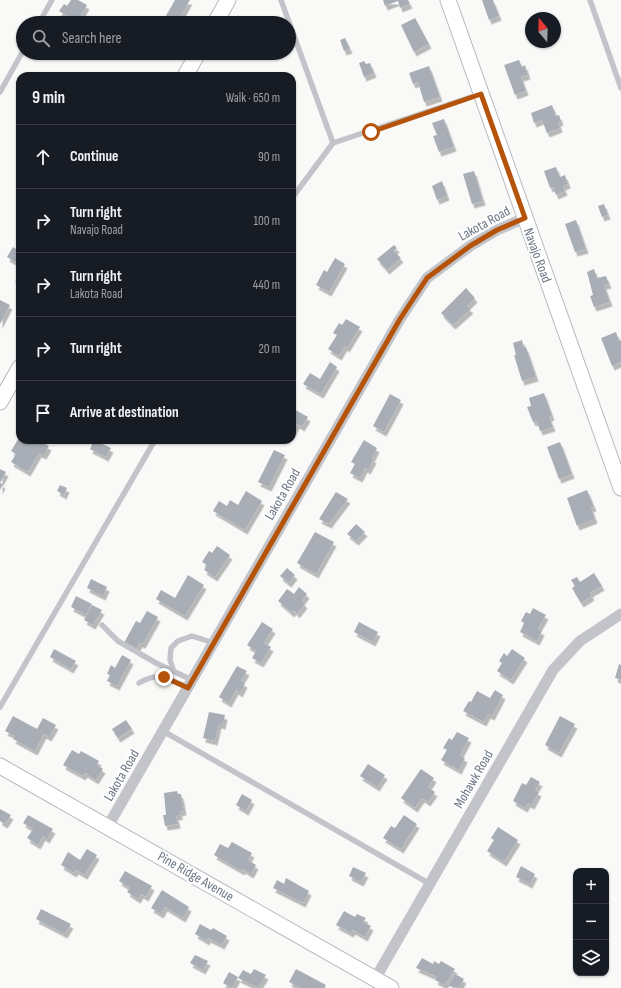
<!DOCTYPE html>
<meta charset="utf-8">
<style>
:root{--surface:#171b24;--page:#242831;--text:#f1f3f6;--muted:#9ea1a6;--line:#363941}
body{margin:0;font-family:"Sofia Sans Condensed",sans-serif;background:var(--page);color:var(--text)}
.controls{position:absolute;right:12px;bottom:12px;display:grid;overflow:hidden;border-radius:8px;box-shadow:0 1px 3px #0004}
.controls button{width:36px;height:36px;display:grid;place-items:center;padding:0;border:0;border-bottom:1px solid var(--line);background:var(--surface);color:var(--text);font:20px sans-serif}
.compass{position:absolute;left:525px;top:12px;width:36px;height:36px;border-radius:50%;background:var(--surface);box-shadow:0 1px 3px #0004;rotate:341deg}
.stop{position:absolute;width:12px;height:12px;margin:-9px;border:3px solid #b45309;border-radius:50%;background:#fff}
.stop.end{background:#b45309;border-color:#fff;box-shadow:0 1px 4px #0008}
.list{margin:0;padding:0;list-style:none}
h2{display:flex;justify-content:space-between;align-items:center;height:52px;margin:0;padding:0 16px;font-size:17px}
h2 small{font-size:13px;font-weight:400;color:var(--muted)}
.list li{display:grid;grid-template-columns:26px 1fr auto;gap:12px;align-items:center;box-sizing:border-box;height:64px;padding:0 16px;border-top:1px solid var(--line)}
.list b{display:block;font-size:15px;white-space:nowrap}
.list p{margin:0;font-size:13px;white-space:nowrap;color:var(--muted)}
.list em{font-size:13px;font-style:normal;color:var(--muted)}
.icon{flex:none;width:22px;height:22px;fill:none;stroke:currentColor;stroke-width:2;stroke-linecap:round;stroke-linejoin:round}
.map{position:relative;flex:none;width:621px;height:988px;overflow:hidden}
.search{position:absolute;background:var(--surface);box-shadow:0 1px 3px #0004;left:16px;top:16px;width:280px;height:44px;display:flex;align-items:center;gap:10px;box-sizing:border-box;padding:0 14px;border-radius:22px;color:var(--muted);font-size:15px}
.panel{position:absolute;background:var(--surface);box-shadow:0 1px 3px #0004;left:16px;top:72px;width:280px;height:372px;border-radius:12px}
.map>svg:first-child{display:block}
</style>
<div class="map">
<svg width="621" height="988" viewBox="0 0 621 988">
<defs>
<filter id="shadow"><feDropShadow dx="2.5" dy="4.5" stdDeviation="0" flood-color="#0004"/></filter>
</defs>
<rect width="100%" height="100%" fill="#f9f9f8"/>
<path fill="#a9aeb6" filter="url(#shadow)" d="M71 0H78L87 5 81 15 94 23H72L69 21 71 18 59 11 64 4 67 6Z
M175 0H190L178 21 176 20 174 23H166L163 21Z
M383 0H408L410 4 400 8 398 1 385 6Z
M482 0H493L499 16 489 20Z
M255 18 264 23H252Z
M415 18 429 44 414 52 401 25Z
M345 38 350 49 344 51 340 40Z
M519 60 522 67 525 65 528 75 521 77 526 91 515 95 504 65Z
M364 61 366 64 370 63 374 73 364 77 359 63Z
M429 66 440 97 424 102 418 82 413 84 409 73Z
M552 105 556 116 559 115 561 121 558 122 560 128 547 133 542 120 534 123 531 113Z
M444 119 454 147 439 152 433 136 437 135 432 123Z
M556 167 560 177 565 175 568 184 563 186 565 191 556 195 553 187 550 188 544 171Z
M474 171 483 201 472 204 463 174Z
M442 181 447 196 437 200 432 186Z
M604 204 608 215 602 217 598 206Z
M576 220 586 249 575 252 565 224Z
M394 245 397 248 394 251 401 258 387 270 377 259Z
M13 247 20 252V265L7 257Z
M335 258 345 264 329 292 316 285 324 270 327 272Z
M594 269 597 278 606 276 609 284 604 285 610 302 594 307 590 296 593 295 587 272Z
M20 273V285L15 282Z
M466 288 475 298 467 306 471 309 453 325 441 313Z
M0 300 10 305 0 324Z
M346 319 360 327 347 348 345 346 339 356 328 349 337 335 333 333 339 323 342 325Z
M616 332 619 341 621 340V362L612 366 601 338Z
M522 340 524 348 526 347 536 377 522 381 514 355H516L513 343Z
M330 362 337 367 321 394 303 384 310 373 320 379Z
M544 393 552 416 549 417 553 427 540 431 537 421 533 422 527 407 531 406 529 398Z
M390 394 401 400 384 432 373 426Z
M292 408 308 417 302 427 297 424 292 434Z
M20 436V440H38L49 446 44 455 39 453 28 472 11 462 16 454 11 451Z
M94 440 111 448 106 457 90 449Z
M364 440 377 448 372 458 374 459 368 470 365 468 360 478 350 473 355 464 351 462Z
M560 442 572 474 559 479 547 447Z
M274 450 285 455 269 487 258 482Z
M0 469 6 472 0 483 3 484 0 490Z
M60 485 67 488 64 495 57 491Z
M587 490 594 507 591 508 595 519 577 526 567 498Z
M246 491 262 501 245 530 213 511 219 501 227 506 230 500 238 505Z
M336 492 348 499 329 524 319 519Z
M356 524 365 532 356 541 347 534Z
M315 532 334 542 316 574 297 563Z
M217 546 230 555 215 577 204 570 207 565 202 562 209 551 212 553Z
M287 568 295 575 289 583 280 576Z
M594 573 602 586 590 593 592 596 581 603 572 588 575 586 571 580 577 577 580 582Z
M188 575 204 585 185 616 156 599 161 590 175 598Z
M91 579 107 587 103 596 87 588Z
M299 587 307 594 302 601 305 604 297 614 294 610 292 613 278 601 287 589 294 594Z
M76 596 92 604 86 615 71 607Z
M92 605 102 610 93 625 84 620Z
M533 608 546 615 538 629 542 631 537 641 520 632 524 623 521 621 526 612 530 614Z
M147 611 158 617 143 644 140 643 136 649 124 643 136 621 140 623Z
M262 622 273 629 264 643 271 647 261 663 252 658 256 651 247 645Z
M359 622 378 632 373 642 354 632Z
M54 649 76 661 71 669 50 657Z
M512 649 525 658 511 680 497 671 502 663 499 661 504 653 507 656Z
M122 655 131 660 117 686 107 681 110 675 107 674 111 665 115 668Z
M619 664 621 665V680L615 678Z
M237 666 247 671 241 681 245 683 240 693 236 690 229 703 219 697Z
M495 690 503 695 492 716 488 714 484 722 463 711 469 701 471 702 477 691 490 698Z
M209 712 225 715 223 725 219 724 215 741 203 738Z
M13 716 37 729 43 718 56 725 49 737 44 734 35 751 13 739 15 736 5 731Z
M560 716 575 724 559 753 545 745Z
M126 720 132 729 118 738 112 729Z
M457 732 469 738 460 755 465 758 459 770 441 760 447 750 443 748 449 738 452 740Z
M72 750 79 754 81 751 99 761 97 765 103 769 96 780 85 773 83 776 63 765Z
M368 764 385 775 377 787 360 776Z
M421 769 434 778 428 787 435 792 428 802 422 798 415 808 401 798Z
M531 777 540 782 535 790 539 792 532 805 528 803 525 808 513 801 522 783 526 785Z
M177 791 178 794H181L184 811 179 812 181 815 176 816 178 824 165 826 163 815H166L164 793Z
M242 794 252 800 246 811 236 805Z
M0 809 11 815 5 824 0 821Z
M28 815 53 829 47 839 43 836 38 845 27 838 33 829 23 823Z
M404 815 417 824 401 849 383 838 391 826 395 828Z
M498 827 518 840 504 862 487 851 494 840 491 838Z
M232 842 252 853 248 860 256 865 251 874 243 869 242 871 214 855 220 844 228 848Z
M87 849 97 855 85 875 76 870 74 873 61 865 68 852 80 860Z
M521 866 535 874 530 884 516 877Z
M353 867 366 873 361 882 349 876Z
M125 871 152 886 146 897 141 894 138 899 127 892 130 888 119 881Z
M286 878 309 891 303 903 273 888 277 880 284 884Z
M162 890 189 907 183 918 165 907 161 914 151 908Z
M41 909 71 924 65 934 36 919Z
M344 911 355 917 357 914 366 918 363 922 371 926 365 937 353 930 351 933 336 925Z
M200 924 211 930 213 928 227 936 222 945 208 938 207 941 195 934Z
M195 955 208 961 203 970 190 963Z
M422 958 433 964 434 961 439 964 441 961 455 969 445 985 435 980 437 977 416 968Z
M254 969 266 975 258 988 238 978 243 970 251 974Z
M296 969 326 985 324 988H301L289 982Z
M229 972 238 977 232 988 223 983Z
M455 974 464 979 459 988 448 986Z"/>
<g fill="none" stroke-linecap="round" stroke-linejoin="round">
<defs>
<path id="secondary" d="M448 0 621 488
M215 23 228 0
M185 76 198 53
M0 402 20 367
M0 766 391 988"/>
</defs>
<use href="#secondary" stroke="#b7babf" stroke-width="17"/>
<path stroke="#c2c4c9" stroke-width="5.5" d="M281 0 333 143
M590 0 621 88
M39 23 52 0
M0 92 23 51
M292 198 333 143 480 94
M102 625 118 641 156 663 192 680
M174 672 170 660 171 648 178 641 192 636 214 643
M139 683C161 670 167 680 188 687
M0 707 155 440
M163 731 430 884"/>
<path stroke="#c2c4c9" stroke-width="11" d="M108 826 400 319 427 278 470 246 497 230 525 218
M375 979 553 670 580 641 621 614"/>
<use href="#secondary" stroke="#fff" stroke-width="15"/>
</g>
<g fill="none" stroke-linecap="round" stroke-linejoin="round">
<path stroke="#b45309" stroke-width="5" d="M164 677 188 688 400 319 427 278 470 246 497 230 525 218 481 94 371 132"/>
</g>
<g text-anchor="middle" stroke-width="4" stroke-linejoin="round" paint-order="stroke">
<g font-size="14" fill="#6c7685" stroke="#fff">
<text transform="translate(484 223) rotate(-29)" y="5">Lakota Road</text>
<text transform="translate(538 255) rotate(70)" y="5">Navajo Road</text>
<text transform="translate(282 494) rotate(-60)" y="5">Lakota Road</text>
<text transform="translate(121 775) rotate(-60)" y="5">Lakota Road</text>
<text transform="translate(473 779) rotate(-60)" y="5">Mohawk Road</text>
<text transform="translate(196 876) rotate(30)" y="5">Pine Ridge Avenue</text>
</g>
</g>
</svg>
<div class="controls">
<button>+</button>
<button>−</button>
<button><svg class="icon" aria-label="layers" viewBox="0 0 24 24"><path d="M12 4l9 5-9 5-9-5zM3 14l9 5 9-5"/></svg></button>
</div>
<svg class="compass" viewBox="-18 -18 36 36"><path d="M0-13l5 13h-10z" fill="#e53935"/><path d="M0 13l5-13h-10z" fill="#9ea1a6"/></svg>
<div class="stop" style="left:371px;top:132px"></div>
<div class="stop end" style="left:164px;top:677px"></div>
<div class="search"><svg class="icon" aria-label="search" viewBox="0 0 24 24"><circle cx="10" cy="10" r="6"/><path d="M15 15l6 6"/></svg>Search here</div>
<section class="panel">
<h2>9 min<small>Walk · 650 m</small></h2>
<ul class="list">
<li><svg class="icon" aria-label="ahead" viewBox="0 0 24 24"><path d="M12 20V5M6 11l6-6 6 6"/></svg><div><b>Continue</b></div><em>90 m</em></li>
<li><svg class="icon" aria-label="right" viewBox="0 0 24 24"><path d="M7 20v-9h11M14 6l5 5-5 5"/></svg><div><b>Turn right</b><p>Navajo Road</p></div><em>100 m</em></li>
<li><svg class="icon" aria-label="right" viewBox="0 0 24 24"><path d="M7 20v-9h11M14 6l5 5-5 5"/></svg><div><b>Turn right</b><p>Lakota Road</p></div><em>440 m</em></li>
<li><svg class="icon" aria-label="right" viewBox="0 0 24 24"><path d="M7 20v-9h11M14 6l5 5-5 5"/></svg><div><b>Turn right</b></div><em>20 m</em></li>
<li><svg class="icon" aria-label="arrive" viewBox="0 0 24 24"><path d="M6 21V4h12l-3 4 3 4H6"/></svg><div><b>Arrive at destination</b></div></li>
</ul>
</section>
</div>
